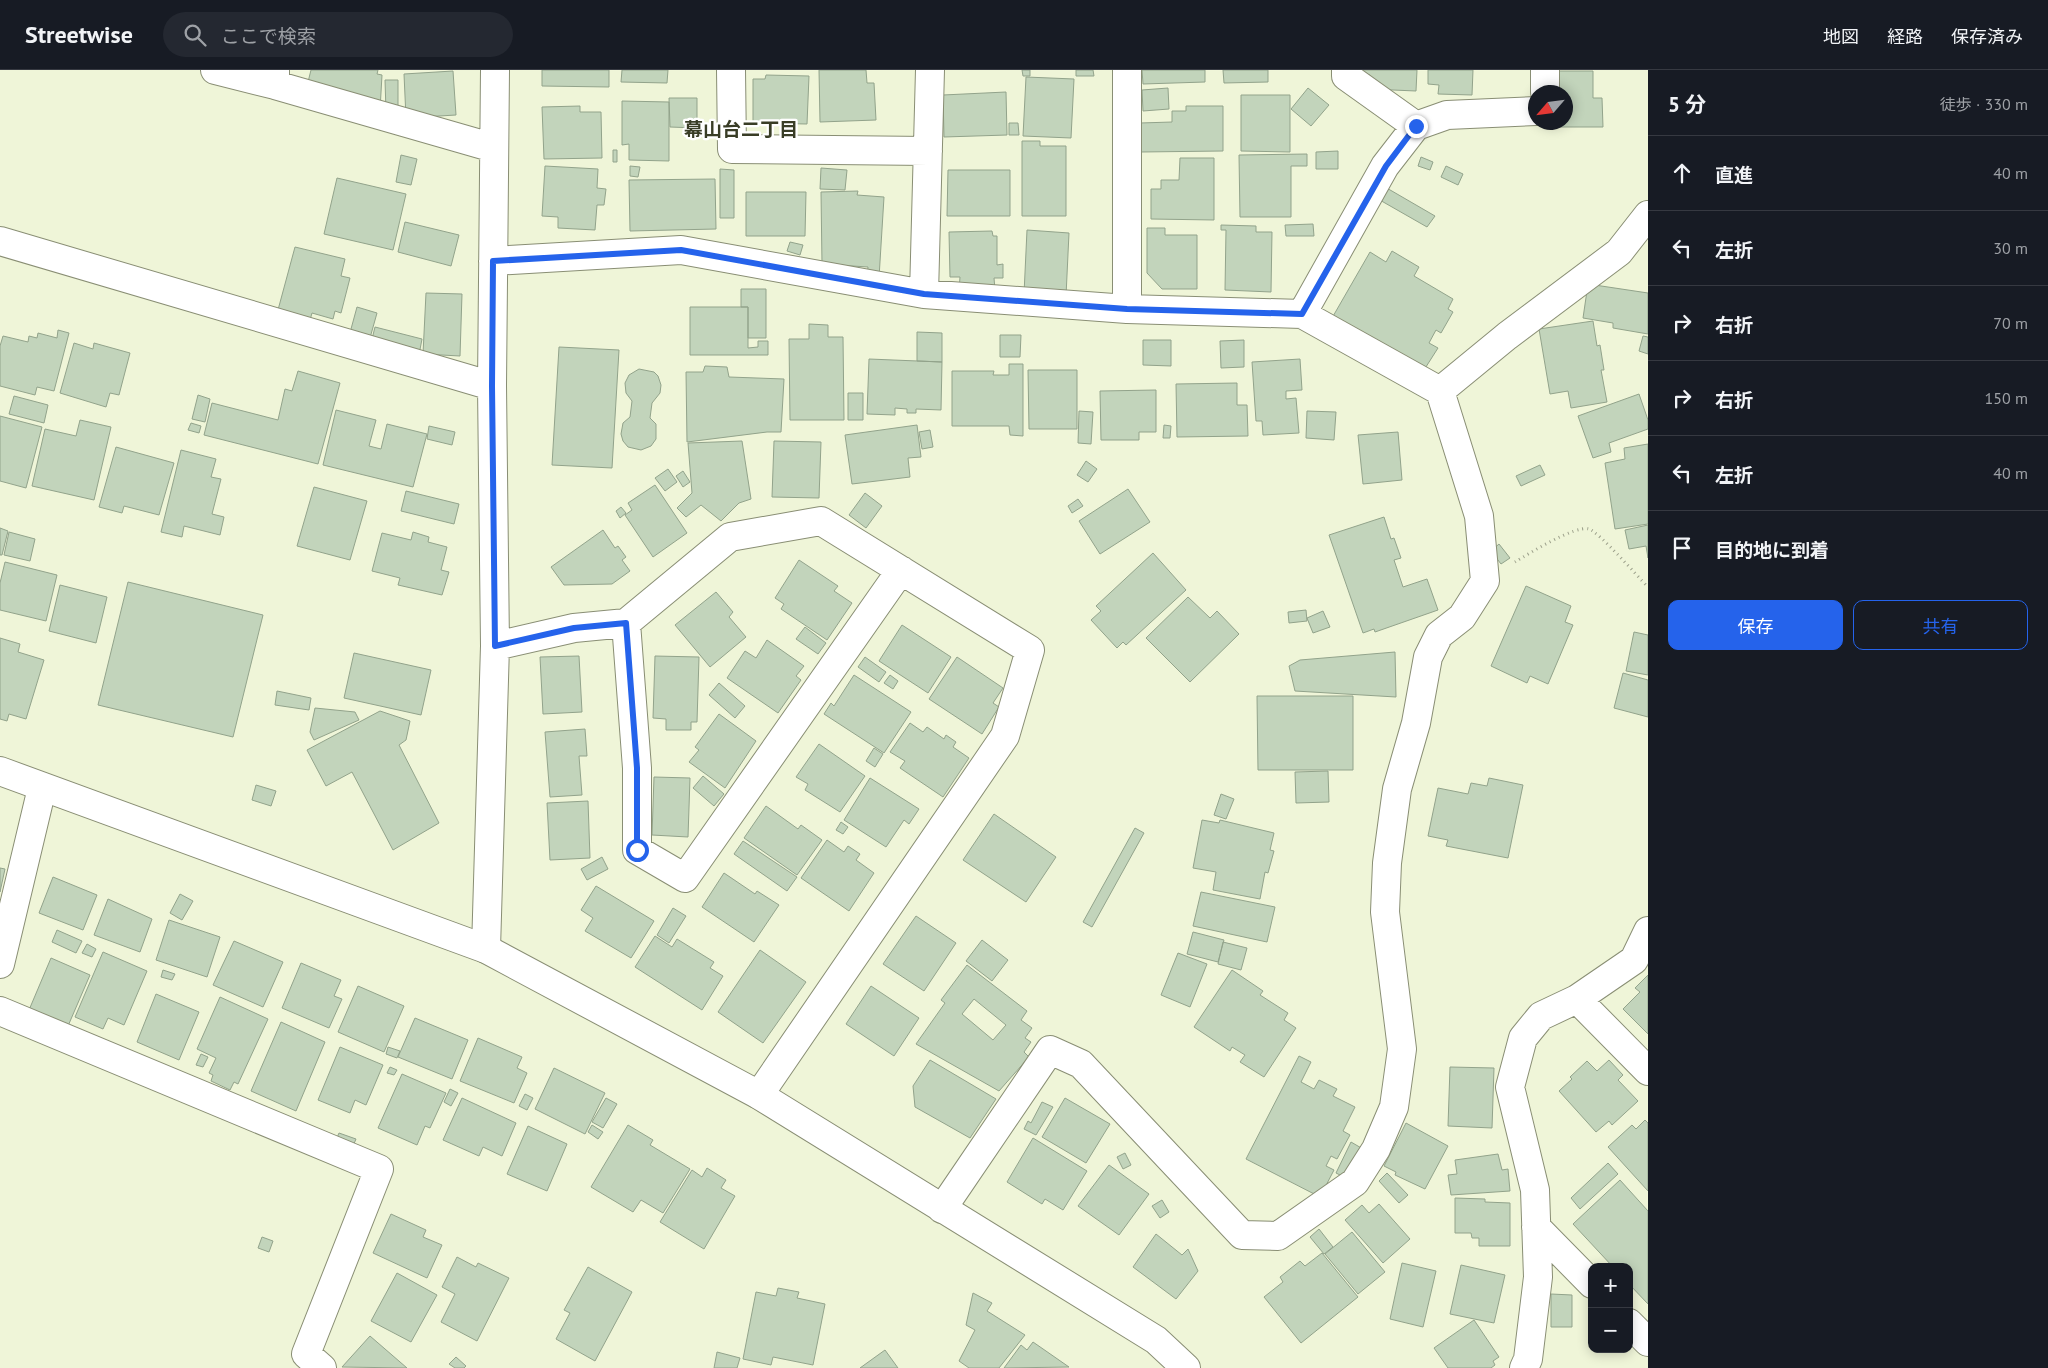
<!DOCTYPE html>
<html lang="ja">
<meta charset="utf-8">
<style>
:root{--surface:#171b24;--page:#242831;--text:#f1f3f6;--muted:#9ea1a6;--line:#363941;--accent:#2563eb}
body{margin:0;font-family:"PT Sans","Noto Sans JP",sans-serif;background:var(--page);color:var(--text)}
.controls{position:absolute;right:15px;bottom:15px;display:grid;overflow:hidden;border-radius:10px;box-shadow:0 2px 12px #0003}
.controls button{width:45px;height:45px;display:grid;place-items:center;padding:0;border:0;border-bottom:1px solid var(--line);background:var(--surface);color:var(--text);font:25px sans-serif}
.compass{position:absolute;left:1528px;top:15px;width:45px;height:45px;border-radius:50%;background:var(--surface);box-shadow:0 2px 12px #0003;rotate:242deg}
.stop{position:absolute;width:15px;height:15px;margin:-11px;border:4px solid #2563eb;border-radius:50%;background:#fff}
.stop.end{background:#2563eb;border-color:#fff;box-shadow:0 1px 5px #0008}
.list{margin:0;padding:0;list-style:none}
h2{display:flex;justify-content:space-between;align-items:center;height:65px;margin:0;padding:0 20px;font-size:21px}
h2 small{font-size:16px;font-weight:400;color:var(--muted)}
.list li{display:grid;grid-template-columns:32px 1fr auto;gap:15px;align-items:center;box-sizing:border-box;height:75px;padding:0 20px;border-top:1px solid var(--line)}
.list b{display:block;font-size:19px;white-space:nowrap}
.list em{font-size:16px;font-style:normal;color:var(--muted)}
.actions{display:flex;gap:10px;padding:15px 20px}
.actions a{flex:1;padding:11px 0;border:1px solid var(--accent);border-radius:10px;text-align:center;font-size:18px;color:var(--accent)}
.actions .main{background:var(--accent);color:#fff}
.icon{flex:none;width:28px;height:28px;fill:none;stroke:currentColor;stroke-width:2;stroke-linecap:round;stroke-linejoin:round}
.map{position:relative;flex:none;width:1648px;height:1298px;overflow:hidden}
header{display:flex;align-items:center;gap:30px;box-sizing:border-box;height:70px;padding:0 25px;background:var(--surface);border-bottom:1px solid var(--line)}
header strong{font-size:24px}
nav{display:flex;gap:28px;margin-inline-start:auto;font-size:18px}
.search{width:350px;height:45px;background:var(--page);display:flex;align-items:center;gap:12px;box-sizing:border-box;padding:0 18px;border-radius:28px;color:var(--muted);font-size:19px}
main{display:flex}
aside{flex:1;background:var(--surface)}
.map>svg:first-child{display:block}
</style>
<header>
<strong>Streetwise</strong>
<div class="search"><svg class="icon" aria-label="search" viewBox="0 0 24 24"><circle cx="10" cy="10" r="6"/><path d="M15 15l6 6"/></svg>ここで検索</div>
<nav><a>地図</a><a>経路</a><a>保存済み</a></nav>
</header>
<main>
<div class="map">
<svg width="1648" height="1298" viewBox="0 0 1648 1298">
<rect width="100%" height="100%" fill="#eff5d8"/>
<path fill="#c2d4bb" stroke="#92a38b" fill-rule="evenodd" d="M311 0H378L377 4 382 5 380 40 306 20Z
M542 0H609V17L542 16Z
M622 0H668L667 13 621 12Z
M819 0H866L867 13H874L876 50 820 52Z
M1022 0H1030V6H1023Z
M1076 0H1093L1094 6H1076Z
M1142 0H1205V12L1143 14Z
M1223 0H1268V12L1224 13Z
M1353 0H1417L1416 21 1370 19V5L1352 4Z
M1428 0H1473L1472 25 1438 24 1439 15 1428 14Z
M453 1 456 45 406 48 404 4Z
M1551 1H1593V28H1602L1603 57H1551V52H1566V22H1551Z
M766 5 809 6 807 54 753 53V9H765Z
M1026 7 1074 9 1071 68 1023 66Z
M385 10H398V42H386Z
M1168 18 1169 39 1143 41 1142 20Z
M1308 18 1329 35 1311 56 1291 39Z
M1006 22 1007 65 944 67 943 25Z
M1241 25H1290V82L1241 81Z
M669 28H697V58L670 57Z
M622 31 669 32V91L629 90V74L622 75Z
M580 36V42H601L602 88 544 89 542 37Z
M1186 36H1223V81L1141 82 1140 53 1172 52V41H1186Z
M1009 53H1018L1019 65H1009Z
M1022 71H1040V76H1066V146H1022Z
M613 80H617V92H613Z
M1338 81V99H1316V82Z
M1307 84V96H1291V147H1240L1239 85Z
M401 85 417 89 411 115 396 112Z
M1421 87 1433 92 1430 100 1418 96Z
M1180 88H1214V150L1151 149V119H1161V110H1179Z
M545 96 598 99 597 118 606 119 604 135H597L595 160 558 158V147L542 146Z
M630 96 640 97 638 107 630 106Z
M1446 96 1463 104 1458 115 1441 107Z
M821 98 847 100 845 120 820 119Z
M720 99 734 100V148H720Z
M948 100H1010V146H947Z
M337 108 406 124 393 180 324 164Z
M715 109 716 159 630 161 629 110Z
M1385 117 1435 146 1427 157 1378 129Z
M858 121 857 125 884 127 879 208 867 207 868 197 822 194 821 122Z
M746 122H806L805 166H746Z
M405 152 459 165 451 196 398 182Z
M1313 154 1314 166H1286L1285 155Z
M1221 155 1256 156V162H1272L1271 222 1225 220 1226 160H1221Z
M1147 158H1165V165H1197V219H1162L1147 203Z
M1027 160 1069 163 1066 226 1024 224Z
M992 161 993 166H997V195L1003 194V208H994L995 220H959L960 207H950L949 162Z
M790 172 803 175 800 185 787 181Z
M295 177 345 189 341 206 350 208 341 243 335 241 333 249 312 243 310 250 275 251Z
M1392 181 1419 197 1414 206 1453 229 1448 239 1453 242 1441 263 1436 260 1429 273 1438 278 1424 300 1332 248 1370 182 1386 192Z
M1588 214 1648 223V264L1613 258V253L1583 248Z
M741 219H766V268H748V237H741Z
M426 223 462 224 460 286 423 284Z
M357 237 377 243 368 275 348 270Z
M690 237H748V278L758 277V271H768V285H690Z
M1593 251 1597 276 1600 275 1604 300H1601L1607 332 1571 338 1568 321 1550 324 1539 259Z
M809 254 828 255V267H843L844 350H790L789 269H809Z
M375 257 422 269 418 290 370 277Z
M58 260 69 263 54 321 37 317 35 325 0 316V276L3 266 28 272 29 266 37 268 38 263 57 268Z
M917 262 942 263V292L917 291Z
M1000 265H1021L1020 287H1000Z
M1643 266 1648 267V284L1639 281Z
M1143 270H1171V296L1143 295Z
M1244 270V297L1221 298 1220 271Z
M74 273 93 279 94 273 130 283 119 325 110 323 106 337 60 323Z
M559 277 619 280 612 398 552 395Z
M869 289 942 292 941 340 916 339V343H907V339L895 338V345L867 344Z
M1300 289 1302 320 1286 321V329L1296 328 1299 363 1263 365 1262 351H1256L1252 292Z
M1009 294H1023V366L1010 365 1009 356H952V301H994L993 305H1009Z
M705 296 727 297 729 307 784 309 781 362H767L687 372 686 302H703Z
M639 299 654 302 658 306 661 315 660 323 652 333 650 348 656 354V369L651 376 641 380 628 377 623 371 621 364 623 353 630 347 632 331 626 323 625 313 629 305Z
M1028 300H1077V359H1029Z
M298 301 340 313 318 394 204 365 212 333 278 350 285 319 292 321Z
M1237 313V335H1247L1248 366 1177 367 1176 314Z
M1156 320V362H1139V370H1101L1100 321Z
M848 323H863V350H848Z
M1639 324 1648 350V359L1609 373 1611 382 1593 388 1578 346Z
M198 325 210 329 205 352 192 349Z
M14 326 48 335 44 353 9 344Z
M336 340 376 350 369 376 381 379 387 354 427 364 413 417 323 395Z
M1079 341 1093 342 1091 374 1078 373Z
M1307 341 1336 342 1334 370 1306 368Z
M0 346 42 357 26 418 0 411Z
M80 350 111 357 94 430 32 416 45 359 76 366Z
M191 353 201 356 199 363 188 360Z
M917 355 921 387 908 388 910 407 852 414 845 365Z
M1164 355 1171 356 1170 368H1163Z
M429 356 455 362 452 375 427 369Z
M930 360 933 377 922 379 919 362Z
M1398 362 1402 410 1363 414 1358 365Z
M742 371 751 429 739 433 721 451 701 435 686 447 677 438 692 423 688 373Z
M774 371 821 372 819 428 772 427Z
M1648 374V454L1615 459 1605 393 1625 389 1624 378Z
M116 377 174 393 159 445 124 436 122 443 99 437Z
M181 380 216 389 211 407 221 409 212 444 224 447 220 465 184 456 182 467 161 462Z
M1086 391 1097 399 1088 412 1077 405Z
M1540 395 1545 405 1521 416 1516 406Z
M668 399 677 412 665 421 655 408Z
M683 401 690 412 683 417 676 406Z
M655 415 687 463 653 487 625 445 632 440 628 433Z
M314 417 367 431 350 490 297 476Z
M1128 419 1150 452 1100 484 1079 451Z
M406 421 459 434 454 454 401 441Z
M865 423 882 436 866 458 849 445Z
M1078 429 1083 436 1072 443 1068 436Z
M621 437 626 443 620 448 616 441Z
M1384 447 1391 469 1394 468 1401 488 1394 490 1403 517 1427 509 1438 540 1375 562 1374 559 1363 563 1329 465Z
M1648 455V488L1646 476 1629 479 1625 460Z
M0 458 8 461 2 485H0Z
M603 460 615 478 618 476 626 487 622 490 630 501 612 514 564 515 551 497Z
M9 462 35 469 30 491 4 485Z
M413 462 429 467 428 472 447 477 441 500 449 502 442 525 398 515 400 508 372 501 382 463 411 470Z
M1499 474 1510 488 1501 494 1491 481Z
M1153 483 1186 520 1126 575 1123 572 1117 578 1091 550 1101 541 1096 536Z
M799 490 838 516 834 521 852 533 827 570 781 539 784 534 775 528Z
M5 492 57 505 46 551 0 540V513Z
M128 512 263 545 233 667 98 635Z
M60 515 107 527 96 573 49 561Z
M1526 516 1571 536 1565 552 1573 555 1548 614 1530 606 1527 613 1491 596Z
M716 522 733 542 729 547 746 567 710 597 675 555Z
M1188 527 1210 548 1217 541 1239 564 1190 612 1146 568Z
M1306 540 1307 551 1289 553 1288 542Z
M1323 541 1330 557 1313 563 1307 548Z
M902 555 951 587 928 623 879 591Z
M805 557 826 573 818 584 796 569Z
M1634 562 1648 565V605L1626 601Z
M0 568 20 574 18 582 44 590 26 649 9 644 7 651 0 649Z
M767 570 804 596 796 606 801 610 778 643 727 608 745 581 756 588Z
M1395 582 1396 627 1295 621 1289 596 1300 590Z
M354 583 431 600 421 645 344 628Z
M579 586 582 642 543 644 540 587Z
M655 586 699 587 697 652H691V660H666V649L653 648Z
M865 587 886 602 879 612 858 597Z
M957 587 1003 618 993 633 999 637 982 664 929 629Z
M1623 603 1648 610V647L1614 638Z
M854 605 911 642 884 683 824 644 831 633 834 636Z
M890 605 898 611 893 619 884 613Z
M719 613 745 636 735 648 709 625Z
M277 621 311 628 309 640 275 635Z
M1257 626H1353V700H1258Z
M315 638 355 642 359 650 314 670 310 662Z
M380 641 410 651 406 670 399 675 439 753 393 780 352 702 326 716 307 680Z
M719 644 756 671 725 718 689 692 699 680 695 677Z
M910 653 923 662 927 657 944 669 946 665 956 672 953 677 969 688 943 727 900 698 905 691 890 682Z
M585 659 587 686H579L582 725 550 727 545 662Z
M819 674 865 706 840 742 805 720 808 714 796 707Z
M874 678 883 684 875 697 866 691Z
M1328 701 1329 732 1296 733 1295 702Z
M703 706 724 724 714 736 693 718Z
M654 707 690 708 688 767 652 765Z
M870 708 919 739 909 754 904 750 886 777 844 750Z
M1489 708 1523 715 1508 788 1446 776 1448 770 1428 766 1438 718 1468 724 1471 713 1487 716Z
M256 715 276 721 271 736 252 730Z
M1221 724 1234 729 1226 749 1214 745Z
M588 731 590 788 550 790 547 733Z
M766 736 798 759 801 755 822 770 797 805 744 768Z
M994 744 1056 787 1026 832 963 790Z
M1202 750 1219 753 1220 750 1274 763 1270 780 1274 781 1268 803 1265 802 1260 829 1213 820 1216 802 1193 798Z
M841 752 848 757 843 764 836 760Z
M1135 758 1144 763 1092 857 1083 852Z
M827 770 844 782 848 776 860 784 856 790 874 803 849 841 801 808Z
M743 771 797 807 787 821 734 784Z
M602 787 608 799 587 810 581 799Z
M0 798 5 799 0 822Z
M724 803 755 824 757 821 779 835 754 872 702 837Z
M53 807 97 825 83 860 39 843Z
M596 816 654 851 631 888 585 861 593 848 581 840Z
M1201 822 1275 837 1267 872 1193 856Z
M180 824 193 831 182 850 170 843Z
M108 829 152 849 140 882 94 865Z
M673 838 686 846 669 873 657 865Z
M916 846 956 873 924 921 883 894Z
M169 850 220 867 207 907 156 890Z
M57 860 82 871 76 883 52 872Z
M1193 862 1224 870 1218 892 1187 884Z
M655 866 672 877 677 869 714 892 710 898 723 906 702 940 635 897Z
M982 870 1008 890 992 911 966 891Z
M234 871 283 892 263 937 213 915Z
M1223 872 1247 878 1241 900 1218 894Z
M87 874 96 879 92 887 82 883Z
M760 880 806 912 763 973 718 942Z
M103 882 147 901 124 955 108 948 103 959 75 947Z
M1178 883 1207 894 1190 937 1161 925Z
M51 888 90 905 68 956 29 940Z
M301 893 341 910 334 926 342 929 329 958 282 938Z
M967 895 1027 941 1021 950 1032 958 1025 968 1031 972 1024 982 1029 987 999 1021 916 974 945 933 941 930ZM974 929 1006 955 993 970 962 944Z
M163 900 175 904 172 910 161 907Z
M1232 900 1263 921 1260 925 1288 943 1284 950 1296 958 1264 1007 1240 992 1245 985 1232 977 1230 981 1194 957Z
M1648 905V964L1623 939 1640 922 1635 918Z
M358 916 404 936 384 982 338 962Z
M871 916 919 948 894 986 846 954Z
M156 924 199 942 179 990 137 972Z
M220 927 268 949 238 1014 234 1012 230 1020 211 1011 213 1005 209 1003 216 988 197 979Z
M415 948 468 970 452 1009 398 987Z
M281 952 325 972 296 1041 251 1021Z
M478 968 522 987 517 998 527 1003 514 1033 460 1011Z
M340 977 383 995 366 1035 355 1030 350 1043 318 1030Z
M388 977 400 981 397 988 386 984Z
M201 984 208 987 203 997 196 995Z
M1299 986 1311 992 1301 1012 1314 1019 1319 1010 1337 1019 1333 1026 1355 1037 1343 1061 1350 1065 1337 1089 1331 1086 1326 1096 1334 1100 1320 1127 1246 1089Z
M930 990 996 1029 970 1068 915 1037 913 1016Z
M1609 990 1623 1005 1618 1010 1638 1031 1612 1055 1609 1051 1596 1062 1559 1021 1572 1009 1570 1007 1587 991 1597 1001Z
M390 997 397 1000 394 1005 387 1003Z
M1450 997 1494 998 1492 1058 1448 1056Z
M554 998 605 1023 585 1064 535 1039Z
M402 1004 446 1023 430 1058 425 1056 417 1075 378 1058Z
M450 1019 458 1023 451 1036 444 1032Z
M525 1024 533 1028 527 1040 519 1036Z
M462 1028 516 1053 502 1086 483 1077 479 1086 443 1070Z
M606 1028 617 1034 603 1058 592 1052Z
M1065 1028 1110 1054 1086 1093 1042 1067Z
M1042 1032 1053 1037 1036 1065 1024 1059 1028 1051 1031 1053Z
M1645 1050 1648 1053V1121L1608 1077 1632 1055 1636 1059Z
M1406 1053 1448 1076 1425 1119 1395 1105 1396 1102 1384 1096Z
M592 1055 603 1062 598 1069 588 1062Z
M628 1055 653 1070 650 1075 690 1099 663 1143 641 1130 633 1142 591 1117Z
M528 1056 567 1074 547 1121 507 1104Z
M339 1063 356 1069 353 1076 336 1070Z
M1033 1068 1087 1101 1063 1140 1045 1129 1042 1134 1007 1112Z
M1351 1072 1363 1079 1348 1109 1336 1103Z
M1125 1083 1131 1095 1123 1099 1117 1087Z
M1498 1084 1502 1100 1508 1099 1510 1121 1451 1125 1448 1105 1457 1104 1455 1090Z
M1608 1093 1618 1104 1580 1139 1571 1128Z
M1109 1095 1149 1124 1119 1165 1078 1136Z
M707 1098 726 1110 721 1118 735 1126 704 1179 660 1152 692 1100 702 1107Z
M1387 1103 1408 1125 1399 1133 1379 1111Z
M1620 1110 1648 1141V1234L1629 1214V1197H1613L1573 1154Z
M1455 1128 1485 1129V1132L1510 1133V1176H1479V1168H1472L1471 1163H1455Z
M1162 1130 1169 1142 1160 1148 1152 1136Z
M1379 1134 1410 1169 1383 1193 1345 1150 1362 1135 1369 1143Z
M391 1144 426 1160 423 1167 442 1175 427 1208 373 1183Z
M1319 1159 1333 1177 1324 1184 1310 1167Z
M1352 1162 1385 1202 1358 1224 1325 1184Z
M1156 1164 1182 1185 1188 1179 1198 1201 1176 1229 1133 1197Z
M262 1167 273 1171 269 1182 258 1178Z
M1322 1183 1358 1227 1301 1273 1264 1227 1283 1212 1280 1207 1300 1191 1305 1196Z
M457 1187 476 1197 478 1193 509 1208 477 1271 441 1252 455 1224 442 1217Z
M1402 1193 1436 1201 1423 1257 1390 1249Z
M1461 1195 1505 1205 1494 1253 1450 1244Z
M588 1197 632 1222 595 1291 556 1269 570 1243 564 1240Z
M397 1203 437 1225 411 1272 371 1251Z
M778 1218 799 1222 797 1228 825 1234 813 1295 773 1287 771 1295 743 1289 756 1222 776 1226Z
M973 1223 992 1233 987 1241 1025 1265 999 1298H969L959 1291 975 1260 966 1255Z
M1551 1224 1572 1225V1257H1551Z
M1474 1250 1499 1287 1493 1291 1495 1295 1491 1298H1448L1434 1278Z
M370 1266 407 1298 342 1297Z
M1033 1272 1069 1297 1004 1298 1021 1275 1027 1280Z
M885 1280 898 1298H860Z
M717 1282 740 1288 737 1298H714Z
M456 1287 466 1296 464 1298H455L449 1294Z"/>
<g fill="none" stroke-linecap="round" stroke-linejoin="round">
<defs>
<path id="street" d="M215 0 275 15
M275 0V15L494 78
M731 0 732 79 928 81
M1346 0V6L1416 56
M1545 0V22
M0 171 492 316
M493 191 681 180 924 224 1127 239 1302 244 1440 321 1507 266 1619 182 1648 145
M924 224 930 0
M1127 239V0
M1302 244 1385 96 1416 56 1447 45 1536 41
M626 553 730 467 821 451 1030 580 1005 666 759 1025
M495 576 574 558 626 553 637 698V780L685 808 901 500
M486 879 495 576 492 316 495 0
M0 894 42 718
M1577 929 1648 1001
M0 941 379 1099 306 1284 322 1298
M942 1139 1050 980 1081 994 1242 1165 1278 1166 1355 1112 1376 1079 1394 1037 1402 979 1385 842 1387 793 1397 719 1416 653 1428 587 1439 565 1462 547 1485 511 1479 446 1440 321
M1536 1157 1592 1214
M1629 1253 1648 1272
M1524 1298 1528 1289 1538 1207 1535 1120 1510 1017 1523 968 1541 946 1577 929 1634 890 1648 861"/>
<path id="secondary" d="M0 701 486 879 759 1025 1156 1270 1186 1298"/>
</defs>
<use href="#street" stroke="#898e74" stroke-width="30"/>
<use href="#secondary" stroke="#898e74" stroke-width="30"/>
<path stroke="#9ca08b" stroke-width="3" stroke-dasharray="1 4" stroke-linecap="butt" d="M1515 492C1528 484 1575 455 1589 459 1599 462 1638 507 1648 517"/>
<use href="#street" stroke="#fff" stroke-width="28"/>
<use href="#secondary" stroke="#fff" stroke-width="28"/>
</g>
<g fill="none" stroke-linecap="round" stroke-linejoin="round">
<path stroke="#2563eb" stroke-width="6" d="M637 780V698L626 553 574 558 495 576 492 316 493 191 681 180 924 224 1127 239 1302 244 1386 96 1416 56"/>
</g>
<g text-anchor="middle" stroke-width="4.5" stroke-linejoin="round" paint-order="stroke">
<g font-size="19" font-weight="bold" fill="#393d26" stroke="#fff">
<text x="741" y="66">幕山台二丁目</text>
</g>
</g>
</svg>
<div class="controls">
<button>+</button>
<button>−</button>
</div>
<svg class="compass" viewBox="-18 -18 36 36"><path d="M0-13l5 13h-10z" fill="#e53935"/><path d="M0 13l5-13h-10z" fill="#9ea1a6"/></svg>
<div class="stop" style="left:637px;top:780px"></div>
<div class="stop end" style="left:1416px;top:56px"></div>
</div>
<aside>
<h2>5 分<small>徒歩 · 330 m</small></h2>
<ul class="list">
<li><svg class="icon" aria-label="ahead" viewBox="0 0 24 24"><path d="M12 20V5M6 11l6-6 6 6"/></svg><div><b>直進</b></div><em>40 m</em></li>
<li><svg class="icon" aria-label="left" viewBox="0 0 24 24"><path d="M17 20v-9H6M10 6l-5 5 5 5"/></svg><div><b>左折</b></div><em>30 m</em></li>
<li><svg class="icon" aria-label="right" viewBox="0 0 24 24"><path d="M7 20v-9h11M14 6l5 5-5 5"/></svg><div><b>右折</b></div><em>70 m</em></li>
<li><svg class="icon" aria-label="right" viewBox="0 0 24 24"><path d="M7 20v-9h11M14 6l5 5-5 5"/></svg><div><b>右折</b></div><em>150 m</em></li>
<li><svg class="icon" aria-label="left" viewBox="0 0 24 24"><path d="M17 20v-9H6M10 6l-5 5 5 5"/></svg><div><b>左折</b></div><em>40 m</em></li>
<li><svg class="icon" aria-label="arrive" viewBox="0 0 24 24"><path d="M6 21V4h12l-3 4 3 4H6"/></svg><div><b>目的地に到着</b></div></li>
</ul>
<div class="actions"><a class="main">保存</a><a>共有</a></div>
</aside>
</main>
